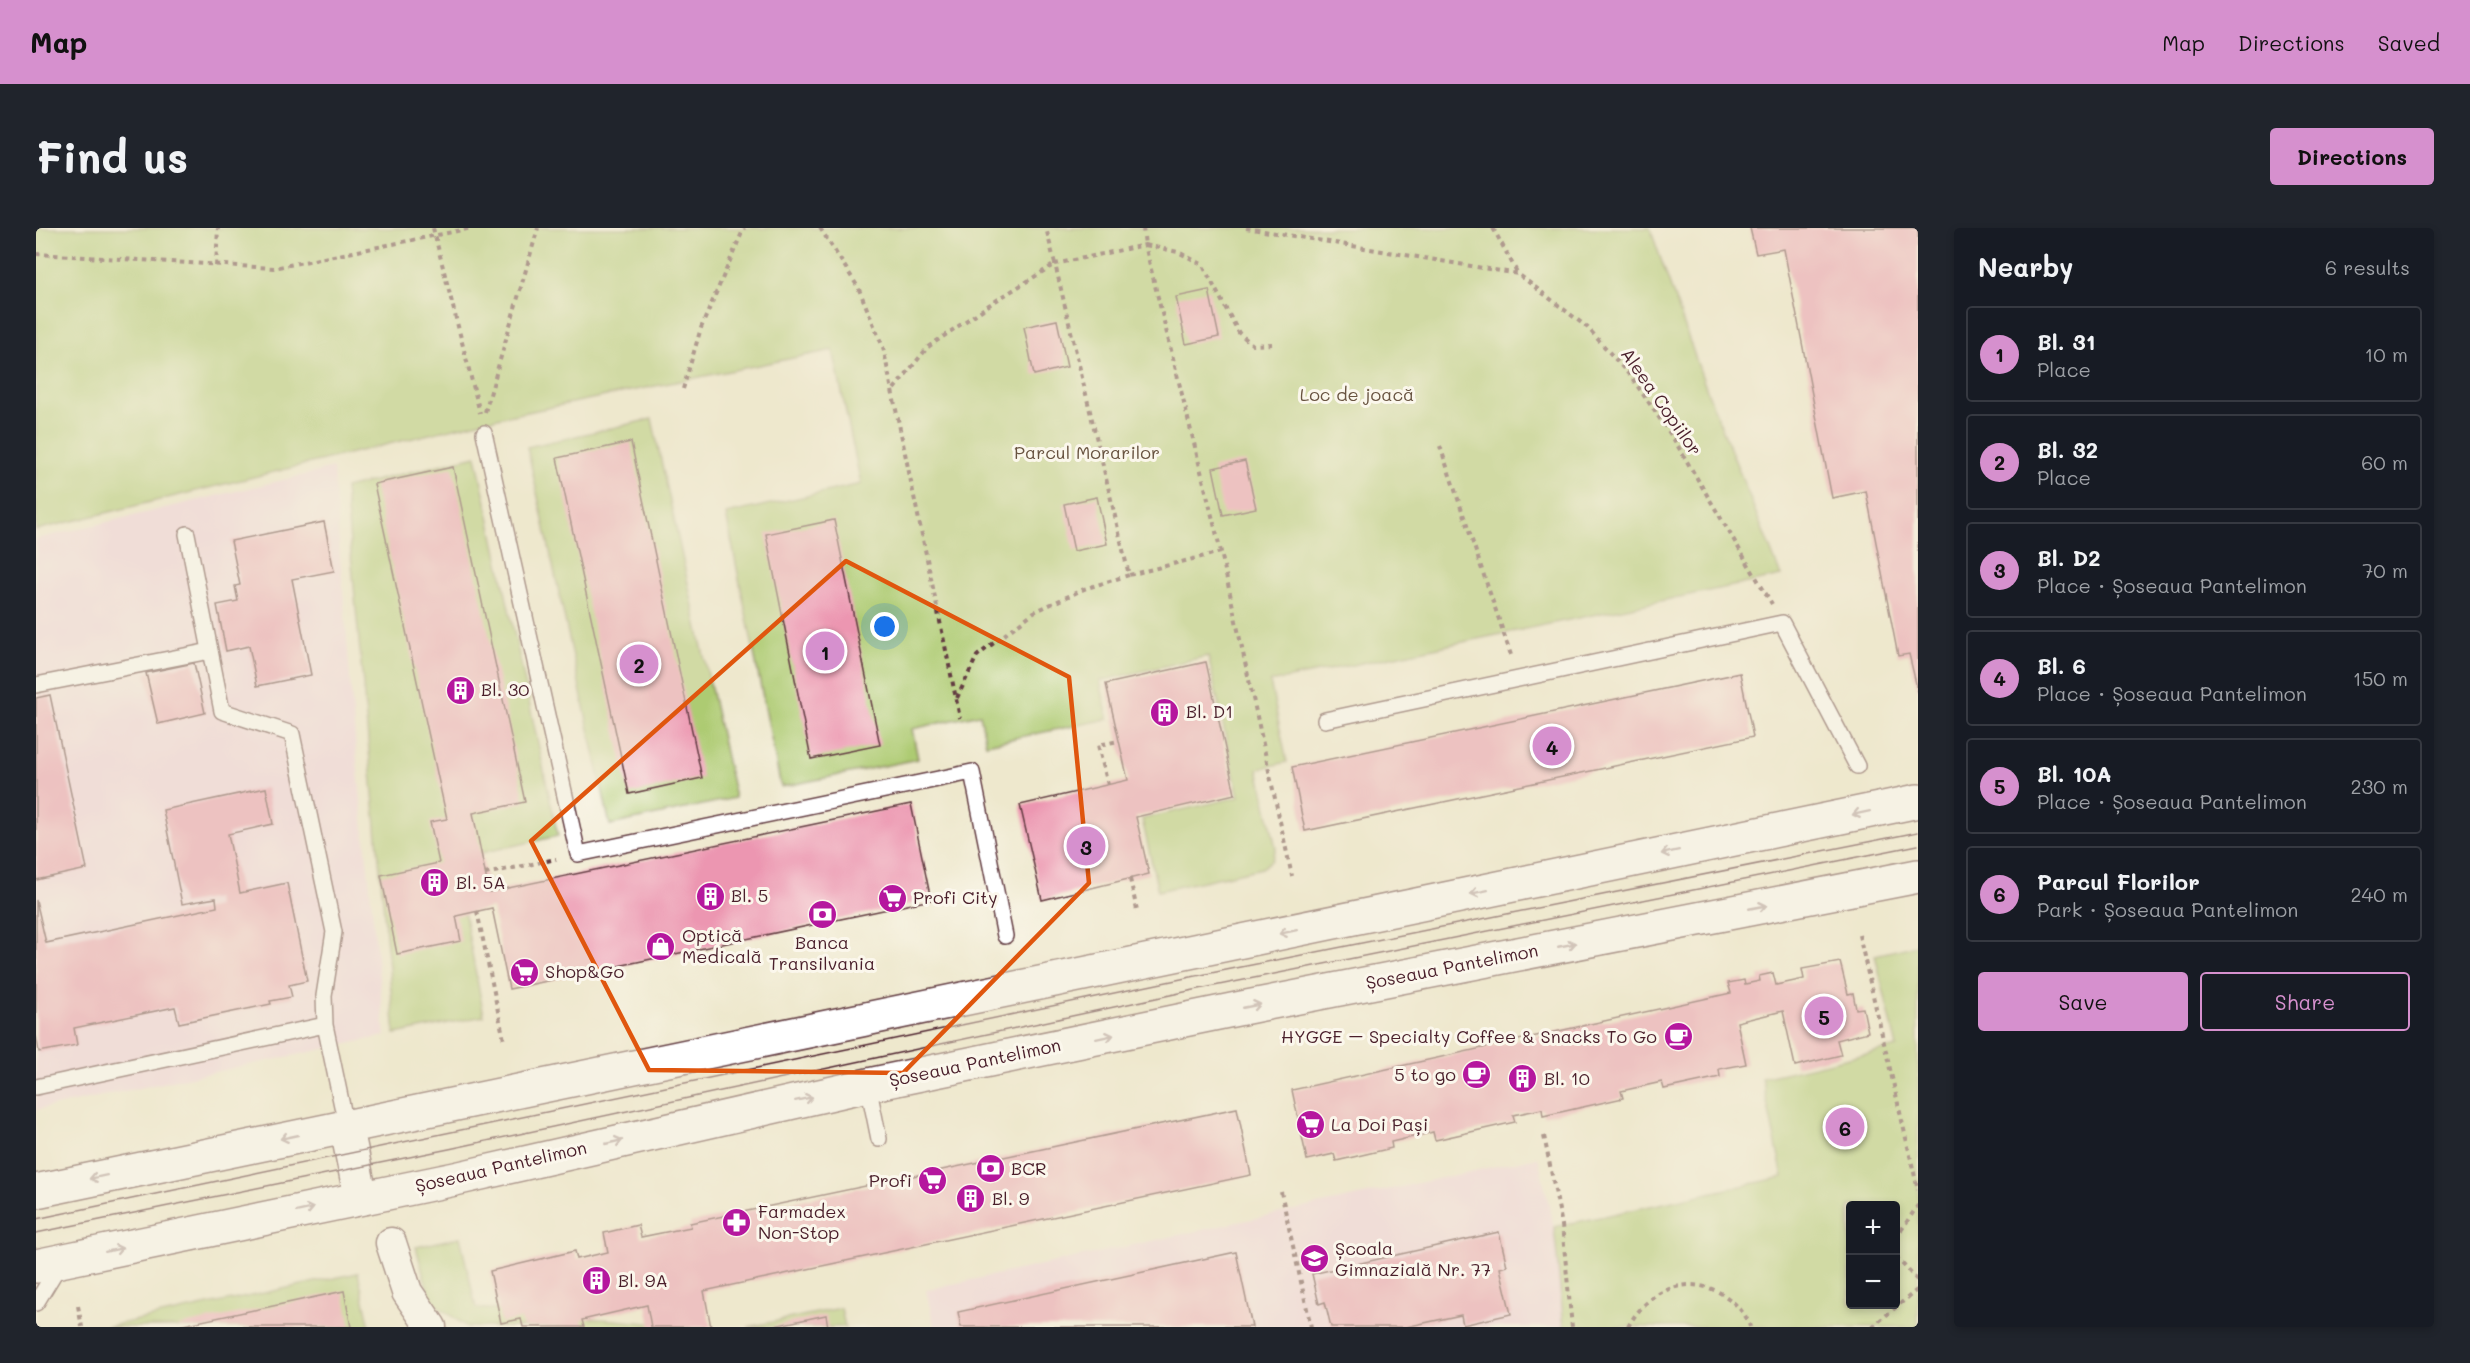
<!DOCTYPE html>
<meta charset="utf-8">
<style>
:root{--surface:#171b24;--page:#20242c;--text:#f1f3f6;--muted:#9ea1a6;--line:#363941;--accent:#d690ce}
body{margin:0;font-family:Mali,sans-serif;background:var(--page);color:var(--text)}
.controls{position:absolute;right:18px;bottom:18px;display:grid;overflow:hidden;border-radius:6px;box-shadow:0 3px 9px #0003}
.controls button{width:54px;height:54px;display:grid;place-items:center;padding:0;border:0;border-bottom:2px solid var(--line);background:var(--surface);color:var(--text);font:30px sans-serif}
.you{position:absolute;left:849px;top:399px;width:21px;height:21px;margin:-15px;border:4px solid #fff;border-radius:50%;background:#1a73e8;box-shadow:0 0 0 9px #1a73e833}
.badge{display:grid;place-items:center;width:39px;height:39px;border-radius:50%;background:var(--accent);color:#111;font-size:20px;font-weight:700}
.pin{position:absolute;translate:-50% -50%;border:3px solid #fff;box-shadow:0 2px 6px #0006}
.list{margin:0;padding:0;list-style:none}
h2{display:flex;justify-content:space-between;align-items:center;height:78px;margin:0;padding:0 24px;font-size:26px}
h2 small{font-size:20px;font-weight:400;color:var(--muted)}
.list li{display:grid;grid-template-columns:39px 1fr auto;gap:18px;align-items:center;box-sizing:border-box;height:96px;margin:0 12px 12px;padding:0 12px;border:2px solid var(--line);border-radius:6px}
.list b{display:block;font-size:22px;white-space:nowrap}
.list p{margin:0;font-size:20px;white-space:nowrap;color:var(--muted)}
.list em{font-size:20px;font-style:normal;color:var(--muted)}
.actions{display:flex;gap:12px;padding:18px 24px}
.actions a{flex:1;padding:14px 0;border:2px solid var(--accent);border-radius:6px;text-align:center;font-size:21px;color:var(--accent)}
.actions .main{background:var(--accent);color:#111}
.map{position:relative;flex:none;width:1882px;height:1099px;overflow:hidden;border-radius:6px}
header{display:flex;align-items:center;gap:36px;box-sizing:border-box;height:84px;padding:0 30px;background:var(--accent);color:#111}
header strong{font-size:28px}
nav{display:flex;gap:33px;margin-inline-start:auto;font-size:21px}
.intro{display:flex;align-items:center;justify-content:space-between;box-sizing:border-box;height:144px;padding:0 36px}
h1{margin:0;font-size:42px}
.button{padding:15px 27px;border-radius:6px;background:var(--accent);color:#111;font-size:21px;font-weight:700}
main{display:flex;gap:36px;padding:0 36px}
aside{flex:1;background:var(--surface);border-radius:6px;box-shadow:0 3px 9px #0003}
.map>svg:first-child{display:block}
</style>
<header>
<strong>Map</strong>
<nav><a>Map</a><a>Directions</a><a>Saved</a></nav>
</header>
<div class="intro"><h1>Find us</h1><a class="button">Directions</a></div>
<main>
<div class="map">
<svg width="1882" height="1099" viewBox="0 0 1882 1099">
<rect width="100%" height="100%" fill="#fbf7ec"/>
<filter id="ink" filterUnits="userSpaceOnUse"><feTurbulence type="fractalNoise" baseFrequency=".0167" numOctaves="2"/><feDisplacementMap in="SourceGraphic" scale="12" xChannelSelector="R" yChannelSelector="G"/><feConvolveMatrix kernelMatrix="1 2 1 2 8 2 1 2 1" color-interpolation-filters="sRGB"/></filter>
<filter id="wash" filterUnits="userSpaceOnUse"><feTurbulence type="fractalNoise" baseFrequency=".008" numOctaves="4" result="noise"/><feDisplacementMap in="SourceGraphic" scale="24" xChannelSelector="R" yChannelSelector="G"/><feGaussianBlur stdDeviation="1.35" result="paint"/><feColorMatrix in="noise" values="0 0 0 0 0 0 0 0 0 0 0 0 0 0 0 0 0 1.4 0 .05"/><feComposite in="paint" operator="in"/></filter>
<g filter="url(#wash)">
<rect width="100%" height="100%" fill="#eee8cd"/>
<path fill="#f2d0e2" d="M297 240 320 523 349 808 0 882V311Z
M1502 929 1518 999 1528 1099H898L890 1062Z"/>
<path fill="#adcb72" stroke="#7c754e" stroke-width="1.5" fill-rule="evenodd" d="M0 0H1614L1670 160 1745 348 1234 454 1251 534 1222 541 1240 620 1236 632 1226 640 1122 663 1106 591 1203 569 1172 428 1064 453 1072 491 950 516 944 486 876 501 882 531 745 559 690 286 825 256 797 122 447 193 0 302Z
M616 191 699 570 574 597 491 219Z
M440 228 522 608 418 631 448 788 359 806 309 260Z
M1882 717V1099H1528L1518 999 1747 949 1726 850 1861 819 1839 727ZM1814 978H1860V1076H1814Z
M424 1009 440 1080 656 1099H431L395 1073 380 1019Z
M322 1045 334 1099H69Z
M805 1080 809 1099H712Z"/>
<g id="blocks">
<path fill="#ec96b1" d="M1714 0H1882V464L1873 426 1862 428 1830 263 1796 270 1748 21 1720 26Z
M1173 62 1183 109 1150 116 1140 69Z
M1021 92 1031 139 998 147 988 99Z
M595 214 666 550 593 566 521 230Z
M1209 233 1220 280 1187 287 1177 240Z
M417 239 489 574 437 585 453 664 875 576 895 672 473 761 456 680 420 688 425 713 361 726 345 647 403 635 394 594 411 591 338 256Z
M1061 269 1071 316 1038 323 1028 276Z
M798 292 844 517 775 531 730 306Z
M288 294 298 343 256 351 275 447 221 458 213 418 190 423 181 377 202 373 199 358 204 357 195 313Z
M1170 434 1199 566 1100 589 1113 646 1006 672 984 577 1092 552 1070 456Z
M158 435 169 485 122 496 110 445Z
M1704 445 1717 509 1269 603 1256 539Z
M14 467 51 641 0 652V470Z
M230 560 237 596 192 606 204 665 251 655 271 753 253 757 256 769 234 773 235 776 143 795 139 779 38 800 41 817 3 824 0 807V672L10 715 181 679 180 670 146 676 127 582Z
M1804 734 1812 766 1817 765 1820 781 1827 780 1832 804 1801 812 1805 827 1759 838 1747 783 1701 794 1710 836 1683 841 1684 849 1628 861 1626 854 1585 863 1587 870 1507 888 1506 881 1477 887 1479 894 1399 912 1397 904 1381 908 1355 914 1356 920 1300 933 1298 926 1271 932 1256 862 1695 765 1692 755 1708 752 1709 756 1724 753 1723 748 1737 745 1740 757 1768 751 1766 741Z
M1201 880 1215 947 668 1063 675 1099H615L611 1077 546 1092 548 1099H487L485 1091 465 1095 454 1043 539 1023 541 1031 572 1024 568 1005 602 997 605 1009 655 999 654 995Z
M1463 1004 1471 1038 1464 1040 1475 1086 1427 1097 1425 1087 1370 1099H1295L1289 1074 1283 1076 1276 1046Z
M1200 1024 1216 1099H925L922 1084Z
M308 1063 315 1099H142V1098Z
M790 1087 792 1099H738V1098Z"/>
</g>
</g>
<g filter="url(#ink)">
<use href="#blocks" fill-opacity="0" stroke="#633d43" stroke-width="1.5"/>
<g fill="none" stroke-linecap="round" stroke-linejoin="round">
<defs>
<path id="lane" d="M448 205 542 626 936 544 969 708
M151 306 186 483 256 506 298 704 288 768 289 797 310 897
M0 457 174 423
M1289 492 1746 395 1821 538
M832 857 843 911
M0 859 289 797
M0 1075 25 1034"/>
<path id="street" d="M355 1015 371 1064 395 1099"/>
<path id="primary" d="M310 897 325 970
M0 963 1882 573
M0 1038 419 951 832 857 1206 780 1882 648"/>
</defs>
<use href="#lane" stroke="#633d43" stroke-width="18"/>
<use href="#street" stroke="#633d43" stroke-width="33"/>
<use href="#primary" stroke="#633d43" stroke-width="36"/>
<path stroke="#633d43" stroke-width="4" stroke-dasharray="4.5 4.5" stroke-linecap="butt" d="M397 0 444 185
M784 0 822 59 847 119 924 490
M1107 0 1109 17 1142 24 1166 36 1203 105 1217 117 1237 116
M1210 0 1482 46 1552 100 1596 150 1637 210 1736 376
M1457 0 1482 46
M0 26 238 40 436 0
M180 38 182 0
M647 161 665 100 708 0
M858 161 892 119 953 77 1019 36 1010 0
M449 184 502 0
M1404 218 1476 430
M1185 324 1093 347 1019 36 1109 17 1185 324 1193 361 1256 648
M921 470 941 428 998 384 1048 361 1093 347
M1072 557 1062 517 1083 513
M449 646 520 631
M1094 651 1101 682
M441 683 468 812
M1823 707 1882 962
M1508 908 1526 997 1536 1099
M1245 964 1275 1099
M1860 1010 1882 977
M1860 1029 1882 1053
M42 1078 46 1099
M1592 1099C1612 1061 1655 1043 1692 1070 1701 1077 1711 1087 1714 1099
M1836 1099 1882 1061"/>
<use href="#lane" stroke="#fff" stroke-width="15"/>
<use href="#street" stroke="#fff" stroke-width="30"/>
<use href="#primary" stroke="#fff" stroke-width="33"/>
<path stroke="#4a1f2b" stroke-width="1.5" d="M0 991 1150 750 1882 604
M0 1005 413 921 1153 763 1882 617"/>
</g>
<defs><path id="oneway-shaft" d="M-6 0H5M1.5-3L5.5 0L1.5 3" fill="none" stroke-width="1.6" stroke-linecap="round" stroke-linejoin="round" transform="scale(1.5)"/></defs>
<g stroke="#ae9aa0">
<use href="#oneway-shaft" transform="translate(1825 585) rotate(168)"/>
<use href="#oneway-shaft" transform="translate(1634 624) rotate(168)"/>
<use href="#oneway-shaft" transform="translate(1443 664) rotate(168)"/>
<use href="#oneway-shaft" transform="translate(1722 679) rotate(-11)"/>
<use href="#oneway-shaft" transform="translate(1252 704) rotate(168)"/>
<use href="#oneway-shaft" transform="translate(1531 717) rotate(-11)"/>
<use href="#oneway-shaft" transform="translate(1216 778) rotate(-11)"/>
<use href="#oneway-shaft" transform="translate(1069 809) rotate(-12)"/>
<use href="#oneway-shaft" transform="translate(768 871) rotate(-12)"/>
<use href="#oneway-shaft" transform="translate(253 909) rotate(168)"/>
<use href="#oneway-shaft" transform="translate(578 914) rotate(-13)"/>
<use href="#oneway-shaft" transform="translate(62 949) rotate(168)"/>
<use href="#oneway-shaft" transform="translate(269 982) rotate(-12)"/>
<use href="#oneway-shaft" transform="translate(78 1022) rotate(-12)"/>
</g>
</g>
<path d="M0 0H1882V1099H0ZM810 333 1033 449 1053 655 867 845 613 842 495 613Z" fill="#eee8cd" fill-opacity=".55" fill-rule="evenodd"/>
<path fill="none" stroke="#e0560e" stroke-width="4.5" stroke-linejoin="round" d="M810 333 1033 449 1053 655 867 845 613 842 495 613Z"/>
<defs>
<symbol id="building-disc" viewBox="-11 -11 22 22"><circle r="9.5" fill="#b5179e" stroke="#fbf7ec"/><path d="M-4-6H4V6H1V3H-1V6H-4ZM-2.5-4.3h1.7v1.8h-1.7ZM.8-4.3h1.7v1.8H.8ZM-2.5-1h1.7V.8h-1.7ZM.8-1h1.7V.8H.8Z" fill="#fff"/></symbol>
<symbol id="supermarket-disc" viewBox="-11 -11 22 22"><circle r="9.5" fill="#b5179e" stroke="#fbf7ec"/><path d="M-6-5.5h2.5l.6 2H6L4.5 2H-2.5L-4.4-4H-6ZM-1.5 3.2a1.3 1.3 0 1 0 .1 0ZM3 3.2a1.3 1.3 0 1 0 .1 0Z" fill="#fff"/></symbol>
<symbol id="bank-disc" viewBox="-11 -11 22 22"><circle r="9.5" fill="#b5179e" stroke="#fbf7ec"/><path d="M-6-4H6V4H-6ZM0-2.3a2.3 2.3 0 1 0 0 4.6a2.3 2.3 0 1 0 0-4.6Z" fill="#fff"/></symbol>
<symbol id="shop-disc" viewBox="-11 -11 22 22"><circle r="9.5" fill="#b5179e" stroke="#fbf7ec"/><path d="M-5-2.5h2.3a2.7 3.5 0 0 1 5.4 0H5L5.5 6h-11ZM-1.5-2.5h3a1.5 2.3 0 0 0-3 0Z" fill="#fff"/></symbol>
<symbol id="cafe-disc" viewBox="-11 -11 22 22"><circle r="9.5" fill="#b5179e" stroke="#fbf7ec"/><path d="M-5.5-4.5H6V0H3Q3 3.5 0 3.5H-2.5Q-5.5 3.5-5.5 0ZM3-3.2v2h1.7v-2ZM-6 4.5H4V6H-6Z" fill="#fff"/></symbol>
<symbol id="pharmacy-disc" viewBox="-11 -11 22 22"><circle r="9.5" fill="#b5179e" stroke="#fbf7ec"/><path d="M-2-6h4v4h4v4h-4v4h-4v-4h-4v-4h4Z" fill="#fff"/></symbol>
<symbol id="school-disc" viewBox="-11 -11 22 22"><circle r="9.5" fill="#b5179e" stroke="#fbf7ec"/><path d="M0-5L7-2L0 1L-7-2ZM-4 1L0 2.5L4 1V4Q0 6-4 4Z" fill="#fff"/></symbol>
</defs>
<g fill-rule="evenodd">
<use href="#building-disc" x="408" y="446" width="33" height="33"/>
<use href="#building-disc" x="1112" y="468" width="33" height="33"/>
<use href="#building-disc" x="382" y="638" width="33" height="33"/>
<use href="#building-disc" x="658" y="652" width="33" height="33"/>
<use href="#supermarket-disc" x="840" y="654" width="33" height="33"/>
<use href="#bank-disc" x="770" y="670" width="33" height="33"/>
<use href="#shop-disc" x="608" y="702" width="33" height="33"/>
<use href="#supermarket-disc" x="472" y="728" width="33" height="33"/>
<use href="#cafe-disc" x="1626" y="792" width="33" height="33"/>
<use href="#cafe-disc" x="1424" y="830" width="33" height="33"/>
<use href="#building-disc" x="1470" y="834" width="33" height="33"/>
<use href="#supermarket-disc" x="1258" y="880" width="33" height="33"/>
<use href="#bank-disc" x="938" y="924" width="33" height="33"/>
<use href="#supermarket-disc" x="880" y="936" width="33" height="33"/>
<use href="#building-disc" x="918" y="954" width="33" height="33"/>
<use href="#pharmacy-disc" x="684" y="978" width="33" height="33"/>
<use href="#school-disc" x="1262" y="1014" width="33" height="33"/>
<use href="#building-disc" x="544" y="1036" width="33" height="33"/>
</g>
<g text-anchor="middle" stroke-width="6" stroke-linejoin="round" paint-order="stroke">
<g font-size="18" fill="#685340" stroke="#fbf7ec">
<text x="1321" y="173">Loc de joacă</text>
<text x="1051" y="231">Parcul Morarilor</text>
</g>
<g font-size="18" fill="#4a1f2b" stroke="#fbf7ec">
<text transform="translate(1625 174) rotate(55)" y="6">Aleea Copiilor</text>
<text transform="translate(1416 739) rotate(-11)" y="6">Șoseaua Pantelimon</text>
<text transform="translate(939 835) rotate(-12)" y="6">Șoseaua Pantelimon</text>
<text transform="translate(465 939) rotate(-13)" y="6">Șoseaua Pantelimon</text>
</g>
<g font-size="18" fill="#4a1f2b" stroke="#fbf7ec" text-anchor="start">
<text x="445" y="468">Bl. 30</text>
<text x="1150" y="490">Bl. D1</text>
<text x="420" y="661">Bl. 5A</text>
<text x="695" y="674">Bl. 5</text>
<text x="877" y="676">Profi City</text>
<text x="646" y="714">Optică<tspan x="646" dy="21">Medicală</tspan></text>
<text x="786" y="721" text-anchor="middle">Banca<tspan x="786" dy="21">Transilvania</tspan></text>
<text x="509" y="750">Shop&amp;Go</text>
<text x="1621" y="815" text-anchor="end">HYGGE – Specialty Coffee &amp; Snacks To Go</text>
<text x="1420" y="853" text-anchor="end">5 to go</text>
<text x="1508" y="857">Bl. 10</text>
<text x="1295" y="903">La Doi Pași</text>
<text x="975" y="947">BCR</text>
<text x="876" y="959" text-anchor="end">Profi</text>
<text x="956" y="977">Bl. 9</text>
<text x="722" y="990">Farmadex<tspan x="722" dy="21">Non-Stop</tspan></text>
<text x="1299" y="1027">Școala<tspan x="1299" dy="21">Gimnazială Nr. 77</tspan></text>
<text x="582" y="1059">Bl. 9A</text>
</g>
</g>
</svg>
<div class="controls">
<button>+</button>
<button>−</button>
</div>
<div class="you"></div>
<div class="pin badge" style="left:789px;top:423px">1</div>
<div class="pin badge" style="left:603px;top:436px">2</div>
<div class="pin badge" style="left:1050px;top:618px">3</div>
<div class="pin badge" style="left:1516px;top:518px">4</div>
<div class="pin badge" style="left:1788px;top:788px">5</div>
<div class="pin badge" style="left:1809px;top:899px">6</div>
</div>
<aside>
<h2>Nearby<small>6 results</small></h2>
<ul class="list">
<li><span class="badge">1</span><div><b>Bl. 31</b><p>Place</p></div><em>10 m</em></li>
<li><span class="badge">2</span><div><b>Bl. 32</b><p>Place</p></div><em>60 m</em></li>
<li><span class="badge">3</span><div><b>Bl. D2</b><p>Place · Șoseaua Pantelimon</p></div><em>70 m</em></li>
<li><span class="badge">4</span><div><b>Bl. 6</b><p>Place · Șoseaua Pantelimon</p></div><em>150 m</em></li>
<li><span class="badge">5</span><div><b>Bl. 10A</b><p>Place · Șoseaua Pantelimon</p></div><em>230 m</em></li>
<li><span class="badge">6</span><div><b>Parcul Florilor</b><p>Park · Șoseaua Pantelimon</p></div><em>240 m</em></li>
</ul>
<div class="actions"><a class="main">Save</a><a>Share</a></div>
</aside>
</main>
